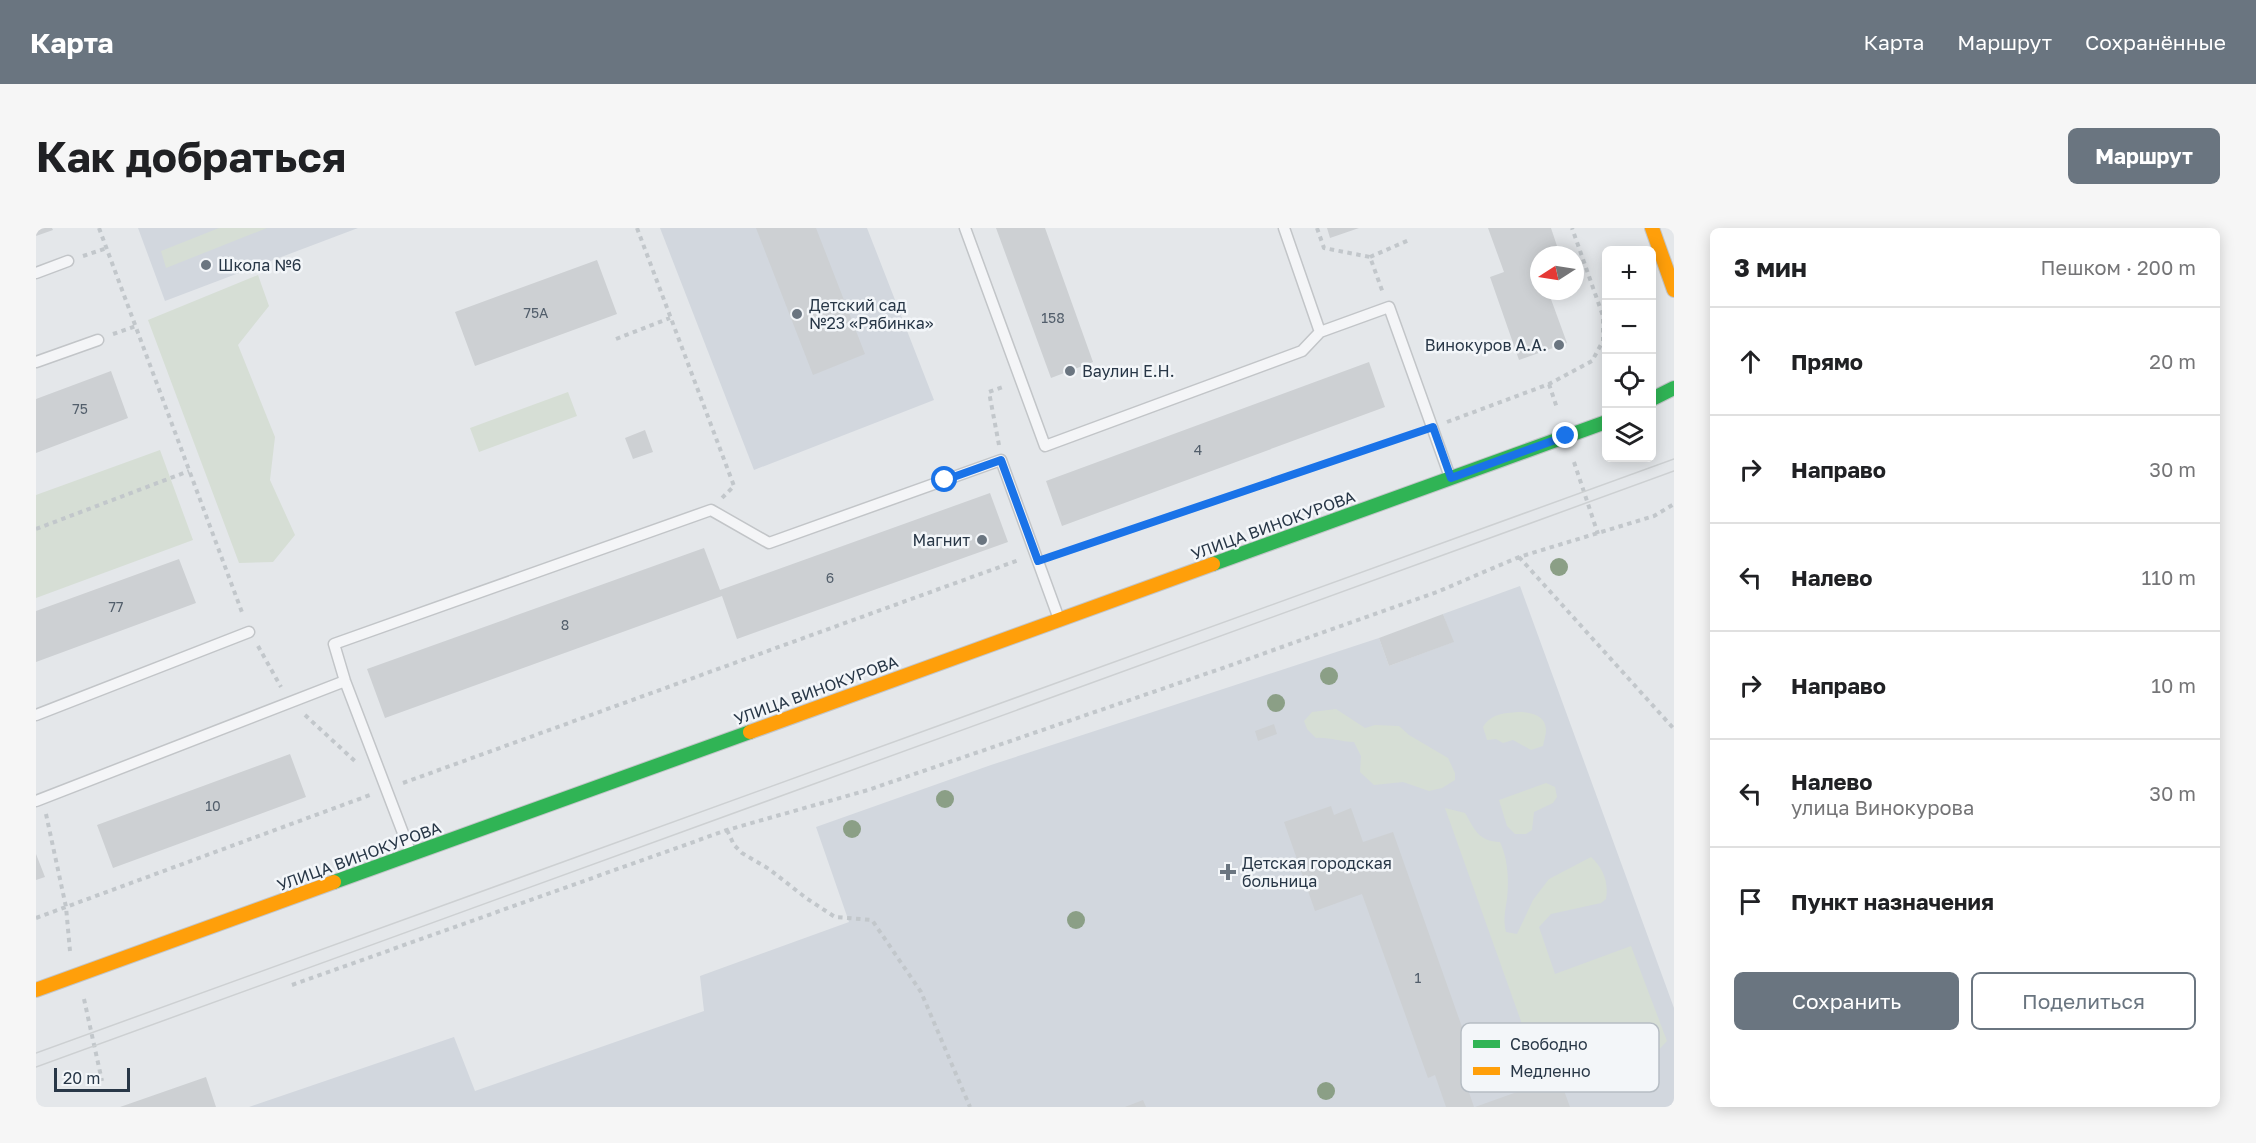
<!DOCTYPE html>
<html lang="ru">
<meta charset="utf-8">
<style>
:root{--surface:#fff;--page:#f6f6f6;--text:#202124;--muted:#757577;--line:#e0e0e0;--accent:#6a7580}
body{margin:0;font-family:"Golos Text",sans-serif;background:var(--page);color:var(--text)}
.controls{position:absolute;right:18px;top:18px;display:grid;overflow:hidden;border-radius:9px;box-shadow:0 3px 15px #0003}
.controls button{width:54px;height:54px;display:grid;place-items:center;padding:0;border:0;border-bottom:2px solid var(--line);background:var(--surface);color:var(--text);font:30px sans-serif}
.compass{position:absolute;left:1494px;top:18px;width:54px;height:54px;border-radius:50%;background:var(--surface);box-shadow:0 3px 15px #0003;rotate:258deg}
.scale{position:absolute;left:18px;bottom:15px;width:76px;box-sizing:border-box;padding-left:6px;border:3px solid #283747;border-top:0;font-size:16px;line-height:21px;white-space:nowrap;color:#283747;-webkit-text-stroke:4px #f3f6f9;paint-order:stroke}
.stop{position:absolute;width:18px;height:18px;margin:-14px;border:4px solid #1a73e8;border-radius:50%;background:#fff}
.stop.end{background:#1a73e8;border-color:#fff;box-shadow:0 2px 6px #0008}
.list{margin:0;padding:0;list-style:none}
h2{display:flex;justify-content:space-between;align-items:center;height:78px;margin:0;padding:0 24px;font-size:26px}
h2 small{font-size:20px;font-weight:400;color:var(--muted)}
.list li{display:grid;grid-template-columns:39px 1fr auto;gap:18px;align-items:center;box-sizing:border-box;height:108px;padding:0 24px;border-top:2px solid var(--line)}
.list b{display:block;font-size:22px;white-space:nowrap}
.list p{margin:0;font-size:20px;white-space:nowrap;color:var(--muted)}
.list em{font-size:20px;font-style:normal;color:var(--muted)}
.actions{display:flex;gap:12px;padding:18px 24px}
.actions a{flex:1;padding:14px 0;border:2px solid var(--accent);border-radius:9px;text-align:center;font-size:21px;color:var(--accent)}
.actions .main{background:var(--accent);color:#fff}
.icon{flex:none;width:33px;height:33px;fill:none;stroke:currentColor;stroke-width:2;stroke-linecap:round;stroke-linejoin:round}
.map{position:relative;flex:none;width:1638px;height:879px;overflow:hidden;border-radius:9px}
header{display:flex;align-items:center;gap:36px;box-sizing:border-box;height:84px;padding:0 30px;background:var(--accent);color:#fff}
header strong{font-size:28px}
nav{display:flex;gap:33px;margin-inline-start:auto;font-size:21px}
.intro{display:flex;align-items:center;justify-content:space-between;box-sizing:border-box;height:144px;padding:0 36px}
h1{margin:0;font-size:42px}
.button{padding:15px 27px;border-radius:9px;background:var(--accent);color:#fff;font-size:21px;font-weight:700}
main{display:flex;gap:36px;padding:0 36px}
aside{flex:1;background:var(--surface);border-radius:9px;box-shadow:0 3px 15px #0003}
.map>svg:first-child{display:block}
</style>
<header>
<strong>Карта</strong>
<nav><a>Карта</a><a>Маршрут</a><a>Сохранённые</a></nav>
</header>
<div class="intro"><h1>Как добраться</h1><a class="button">Маршрут</a></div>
<main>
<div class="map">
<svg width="1638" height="879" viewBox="0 0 1638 879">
<rect width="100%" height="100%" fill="#e4e7ea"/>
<path fill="#d2d7de" d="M102 0H322L129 73Z
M624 0H831L898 172 718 242Z
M1484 358 1638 780V879H213L418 809 439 863 668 783 664 748 813 694 780 599 955 537 1343 410 1353 438 1417 414 1407 386Z"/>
<path fill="#d6ded5" d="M183 0H231L130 40 125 23Z
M222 47 233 78 202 117 239 209 234 252 259 307 237 334 203 335 112 92Z
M532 164 541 188 443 224 434 200Z
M124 222 157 312 0 370V267Z
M1300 481 1329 500 1339 497 1363 498 1373 507 1412 530 1419 545V552L1406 560 1393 563 1367 554 1338 557 1324 544 1325 528 1318 514C1304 514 1293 509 1280 510L1271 501 1268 493 1276 484Z
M1482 484C1494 484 1510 487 1510 502 1510 507 1508 512 1507 518L1495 522 1477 512 1467 515 1460 511 1451 512 1447 499C1455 486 1468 485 1482 484Z
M1510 555 1519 559 1521 569 1517 575 1498 584 1496 602 1490 606H1479L1471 598 1463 572Z
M1409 580 1429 585C1439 602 1442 613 1464 614 1472 631 1473 652 1471 671 1469 683 1467 692 1470 704L1481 706 1497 672 1513 651 1555 629C1567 640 1573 654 1570 671L1565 675 1515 686 1503 699 1519 746 1595 718 1631 813C1611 834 1607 840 1577 837L1569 821 1564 803 1551 805 1538 813 1535 824 1528 831 1515 828 1497 827Z"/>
<path fill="#cdd0d3" d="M0 0H16L17 2 0 8Z
M720 0H780L829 126 777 147Z
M960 0H1009L1057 134 1015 150Z
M1291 0H1323L1294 10Z
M1452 0H1515L1524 27H1503V63H1512L1531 115 1483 132 1454 49 1468 44Z
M561 32 581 86 439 138 419 84Z
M1333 134 1349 179 1026 298 1010 253Z
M75 143 92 190 0 225V171Z
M609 202 617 224 597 231 589 210Z
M954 265 972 314 701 411 686 368 349 490 331 441 668 320 684 362Z
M143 331 160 375 0 434V383Z
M1407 386 1418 414 1353 438 1343 410Z
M1238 496 1241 506 1222 513 1219 503Z
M254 526 270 569 77 640 61 597Z
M1295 578 1298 587 1315 580 1327 614 1357 604 1438 833 1424 838 1438 879H1410L1399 847 1392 850 1326 666 1279 683 1248 594Z
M0 626 9 649 0 652Z
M170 849 180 879H84Z
M1523 849 1534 879H1439Z
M1107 872 1110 879H1089Z"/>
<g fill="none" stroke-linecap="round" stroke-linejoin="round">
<defs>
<path id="lane" d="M929 0 1009 218 1266 123 1284 104 1353 79 1414 249
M1248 0 1284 104
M0 45 32 33
M0 134 62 112
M0 487 213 404
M0 573 309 453
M375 626 309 453 298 416 675 282 733 315 965 232 1023 391"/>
<path id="fast" d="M1616 171 1638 160
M1177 336 1570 194
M298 654 714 504"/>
<path id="slow" d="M1616 0 1638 62
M714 504 1177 336
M0 762 298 654"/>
</defs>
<use href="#lane" stroke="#c2c5c8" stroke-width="13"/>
<use href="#fast" stroke="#c2c5c8" stroke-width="16"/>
<use href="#slow" stroke="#c2c5c8" stroke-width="16"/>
<path stroke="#c2c7cb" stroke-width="4" stroke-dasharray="4.5 4.5" stroke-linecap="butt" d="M63 0 207 387
M601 0 698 258 686 270
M1281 0 1288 20 1334 29 1347 65
M47 28 71 20
M1334 29 1373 12
M77 106 100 98
M580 111 634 90
M1513 156 1521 180
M1411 194 1513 156 1556 133 1567 113V88L1536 0
M963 217 953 164 970 158
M1538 234 1562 306
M0 301 153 243
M1019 327 1381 204
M1483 329 1638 501
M222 418 245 459
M269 487 321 535
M367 555 983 332
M10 586 30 679 34 723
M691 602 698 617 706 625 733 641 770 670 799 689 836 692 885 764 934 879
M0 690 334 567
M256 757 691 602 832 562 1181 442 1401 364 1483 329 1618 288 1638 276
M48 771 66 853"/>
<use href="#lane" stroke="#f4f5f7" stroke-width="10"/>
<use href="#fast" stroke="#30b455" stroke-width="14"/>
<use href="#slow" stroke="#ff9f0a" stroke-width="14"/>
<path stroke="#cdd0d2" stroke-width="1.5" d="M0 825 1638 231
M0 839 1638 243"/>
</g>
<g fill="#8b9f86">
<circle cx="1523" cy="339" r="9"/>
<circle cx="1293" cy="448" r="9"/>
<circle cx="1240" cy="475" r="9"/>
<circle cx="909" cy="571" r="9"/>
<circle cx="816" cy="601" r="9"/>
<circle cx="1040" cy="692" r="9"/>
<circle cx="1290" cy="863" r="9"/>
</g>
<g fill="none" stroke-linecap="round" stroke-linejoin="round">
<path stroke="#1a73e8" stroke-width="8" d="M909 252 965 232 1002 333 1397 199 1415 250 1530 208"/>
</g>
<g fill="#6a7580" stroke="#f3f6f9" stroke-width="2">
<circle cx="170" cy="37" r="6"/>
<circle cx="761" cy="86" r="6"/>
<circle cx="1523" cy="117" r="6"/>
<circle cx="1034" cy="143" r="6"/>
<circle cx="946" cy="312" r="6"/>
<path d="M1189 635h6v6h6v6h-6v6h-6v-6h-6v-6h6z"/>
</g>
<g text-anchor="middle" stroke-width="5" stroke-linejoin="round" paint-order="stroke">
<g font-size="14" fill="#525e6b">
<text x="500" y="90">75А</text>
<text x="1017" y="95">158</text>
<text x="44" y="186">75</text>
<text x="1162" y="227">4</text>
<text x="794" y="355">6</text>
<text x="80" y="384">77</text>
<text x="529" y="402">8</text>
<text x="177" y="583">10</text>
<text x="1382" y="755">1</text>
</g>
<g font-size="16" fill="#283747" stroke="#f3f6f9" text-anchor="start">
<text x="182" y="43">Школа №6</text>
<text x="773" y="83">Детский сад<tspan x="773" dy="18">№23 «Рябинка»</tspan></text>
<text x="1511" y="123" text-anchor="end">Винокуров А.А.</text>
<text x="1046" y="149">Ваулин Е.Н.</text>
<text x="934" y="318" text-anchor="end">Магнит</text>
<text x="1206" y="641">Детская городская<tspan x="1206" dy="18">больница</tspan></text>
</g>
<g font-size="16" fill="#283747" stroke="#f3f6f9">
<text transform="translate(1237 297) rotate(-20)" y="6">УЛИЦА ВИНОКУРОВА</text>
<text transform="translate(780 462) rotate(-20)" y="6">УЛИЦА ВИНОКУРОВА</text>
<text transform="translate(323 628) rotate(-20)" y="6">УЛИЦА ВИНОКУРОВА</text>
</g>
</g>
<rect x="1425" y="795" width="198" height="69" rx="9" fill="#f3f6f9" stroke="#b6bdc4" stroke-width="1.5"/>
<rect x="1437" y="812" width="27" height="8" fill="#30b455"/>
<rect x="1437" y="839" width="27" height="8" fill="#ff9f0a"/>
<g font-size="16" fill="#283747">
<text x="1474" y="822">Свободно</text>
<text x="1474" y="849">Медленно</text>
</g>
</svg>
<div class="controls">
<button>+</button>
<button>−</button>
<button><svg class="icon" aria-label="locate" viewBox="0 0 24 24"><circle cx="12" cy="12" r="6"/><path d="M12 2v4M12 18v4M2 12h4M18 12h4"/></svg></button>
<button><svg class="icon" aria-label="layers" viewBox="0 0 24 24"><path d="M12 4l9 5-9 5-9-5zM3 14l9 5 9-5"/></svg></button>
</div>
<svg class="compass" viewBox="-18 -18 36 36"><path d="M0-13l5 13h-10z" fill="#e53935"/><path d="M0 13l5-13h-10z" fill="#757577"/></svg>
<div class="scale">20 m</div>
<div class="stop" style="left:909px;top:252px"></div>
<div class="stop end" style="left:1530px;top:208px"></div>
</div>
<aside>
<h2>3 мин<small>Пешком · 200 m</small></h2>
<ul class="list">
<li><svg class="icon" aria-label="ahead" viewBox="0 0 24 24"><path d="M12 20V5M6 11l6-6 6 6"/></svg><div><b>Прямо</b></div><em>20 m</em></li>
<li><svg class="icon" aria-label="right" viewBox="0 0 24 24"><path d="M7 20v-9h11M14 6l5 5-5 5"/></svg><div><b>Направо</b></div><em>30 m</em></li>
<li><svg class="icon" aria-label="left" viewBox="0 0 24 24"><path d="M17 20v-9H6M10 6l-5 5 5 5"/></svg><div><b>Налево</b></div><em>110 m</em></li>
<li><svg class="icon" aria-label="right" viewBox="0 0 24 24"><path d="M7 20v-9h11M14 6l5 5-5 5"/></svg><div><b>Направо</b></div><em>10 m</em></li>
<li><svg class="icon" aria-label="left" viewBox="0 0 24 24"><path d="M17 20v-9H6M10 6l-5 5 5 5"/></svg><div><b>Налево</b><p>улица Винокурова</p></div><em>30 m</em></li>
<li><svg class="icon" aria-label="arrive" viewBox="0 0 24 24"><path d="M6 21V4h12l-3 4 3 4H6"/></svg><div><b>Пункт назначения</b></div></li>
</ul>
<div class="actions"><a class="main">Сохранить</a><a>Поделиться</a></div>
</aside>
</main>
